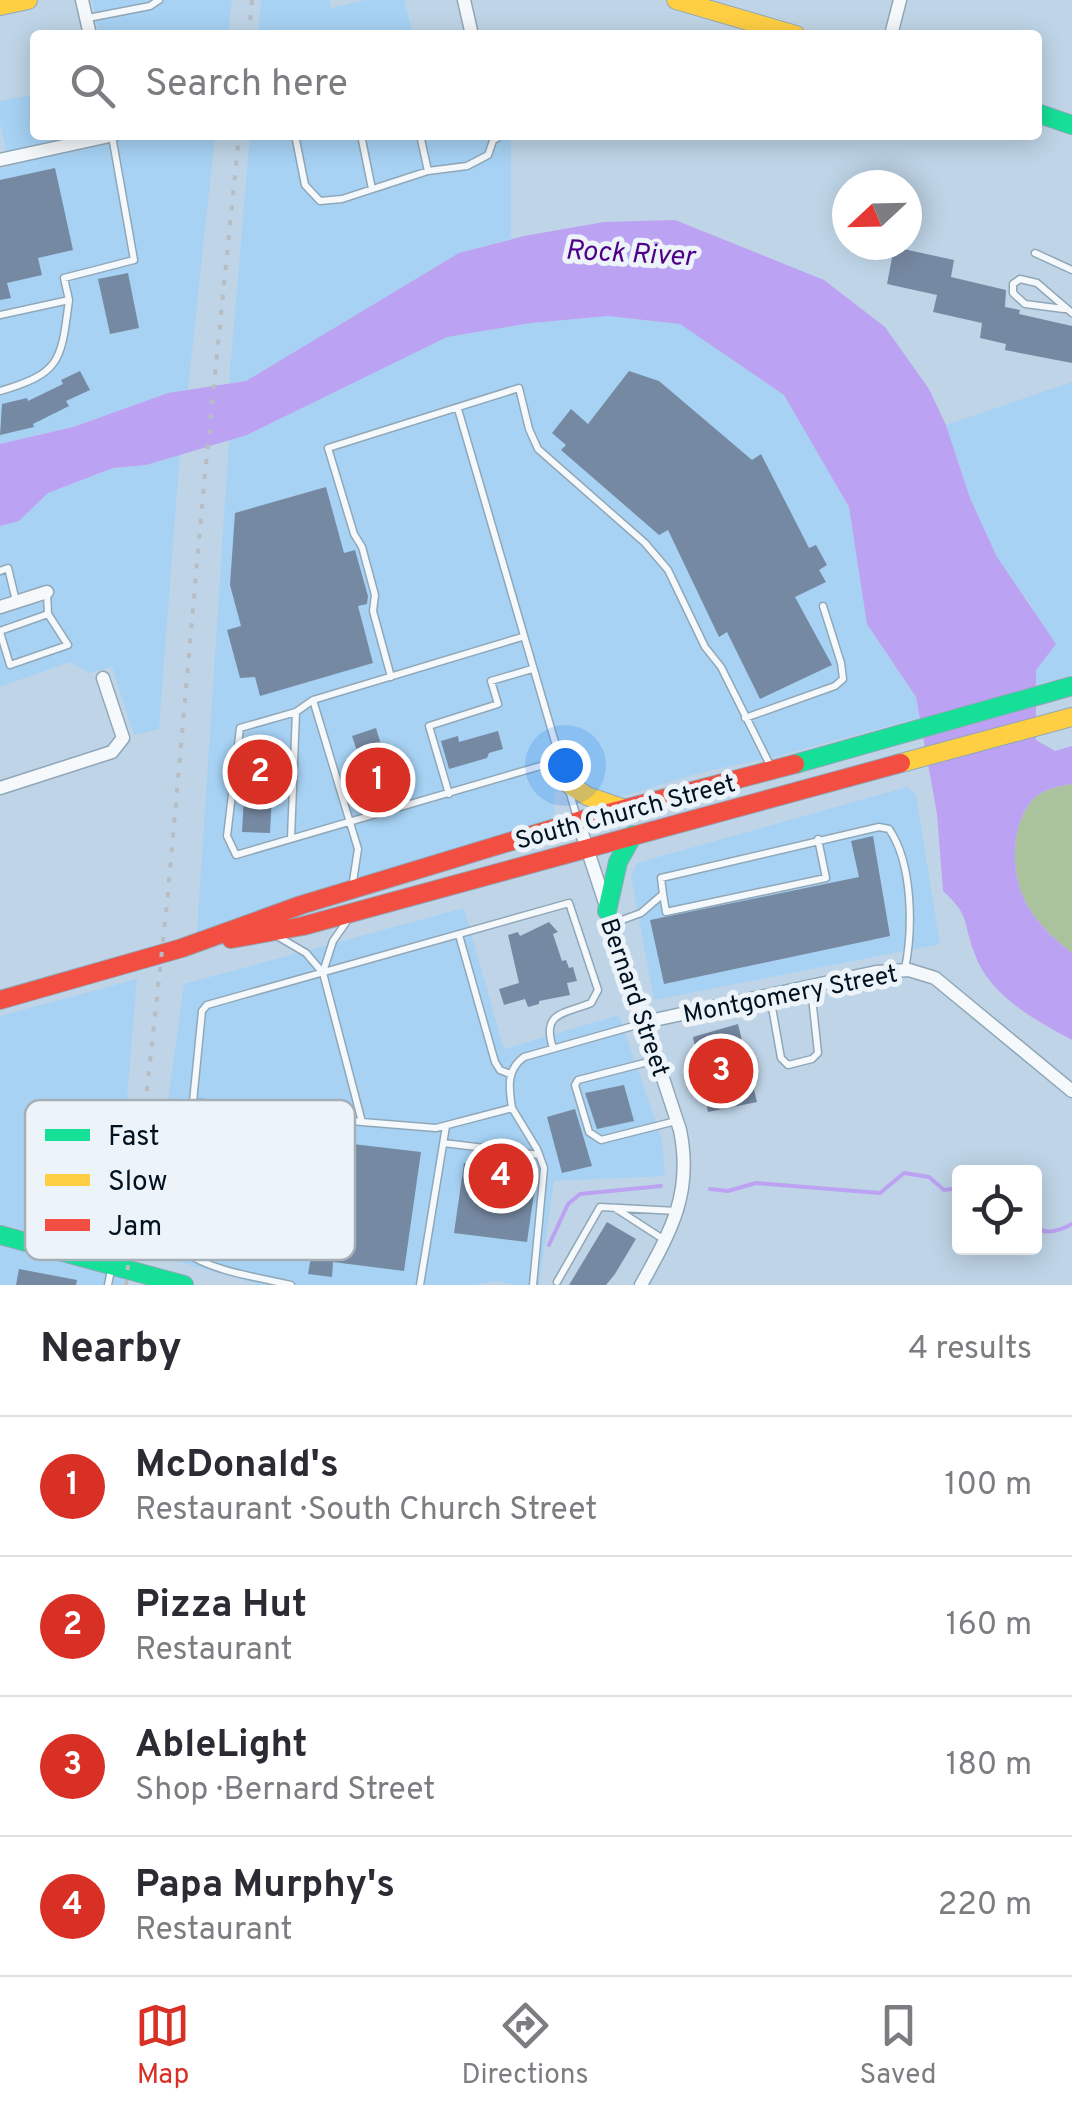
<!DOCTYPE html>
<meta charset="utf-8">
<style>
:root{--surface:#fff;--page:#f7f7f7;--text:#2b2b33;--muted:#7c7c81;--line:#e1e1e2;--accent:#d93025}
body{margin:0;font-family:Overpass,sans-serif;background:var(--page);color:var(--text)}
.controls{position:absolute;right:30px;bottom:30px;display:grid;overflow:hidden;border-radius:10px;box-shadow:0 5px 25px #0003}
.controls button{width:90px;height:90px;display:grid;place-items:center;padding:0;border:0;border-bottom:2px solid var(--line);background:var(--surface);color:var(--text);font:50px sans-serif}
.compass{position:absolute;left:832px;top:170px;width:90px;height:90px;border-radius:50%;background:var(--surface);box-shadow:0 5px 25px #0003;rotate:248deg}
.you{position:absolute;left:565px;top:765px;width:35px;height:35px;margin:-25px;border:8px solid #fff;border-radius:50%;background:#1a73e8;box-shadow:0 0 0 15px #1a73e833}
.badge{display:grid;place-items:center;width:65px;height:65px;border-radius:50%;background:var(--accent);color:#fff;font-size:32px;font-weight:700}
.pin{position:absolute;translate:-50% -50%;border:5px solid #fff;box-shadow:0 2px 10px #0006}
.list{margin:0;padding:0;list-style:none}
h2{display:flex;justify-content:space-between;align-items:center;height:130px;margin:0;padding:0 40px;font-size:42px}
h2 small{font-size:32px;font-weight:400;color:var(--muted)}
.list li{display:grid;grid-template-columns:65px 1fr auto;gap:30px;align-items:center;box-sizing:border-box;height:140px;padding:0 40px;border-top:2px solid var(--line)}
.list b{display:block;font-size:38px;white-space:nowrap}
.list p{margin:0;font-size:32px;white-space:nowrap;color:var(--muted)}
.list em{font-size:32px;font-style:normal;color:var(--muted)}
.icon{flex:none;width:55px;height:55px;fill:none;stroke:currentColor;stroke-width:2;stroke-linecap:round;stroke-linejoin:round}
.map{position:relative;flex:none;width:1072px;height:1285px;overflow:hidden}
.search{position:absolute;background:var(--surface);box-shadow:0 5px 25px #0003;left:30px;right:30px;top:30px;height:110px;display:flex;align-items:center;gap:25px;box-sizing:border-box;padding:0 35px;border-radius:10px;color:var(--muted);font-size:38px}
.sheet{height:690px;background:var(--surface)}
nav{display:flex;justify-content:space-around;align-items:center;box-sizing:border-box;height:140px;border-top:2px solid var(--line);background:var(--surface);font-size:28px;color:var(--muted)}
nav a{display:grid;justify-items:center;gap:5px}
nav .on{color:var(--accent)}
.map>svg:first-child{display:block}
</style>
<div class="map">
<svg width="1072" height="1285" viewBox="0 0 1072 1285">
<rect width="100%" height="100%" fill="#bfd5e7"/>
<path fill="#a7d2f4" d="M92 0H232L228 35H99Z
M261 0H329L331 8 366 0H404L413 35H258Z
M35 94V135H215L188 390 168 393 72 427 0 444V169L10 166 0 124V101Z
M250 135H511V239L459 253 246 381 229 383Z
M608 316 680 324 784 395 849 507 867 624 916 697 919 718 770 758 707 771 623 796H605L592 791 585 782 554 793V812L549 823 520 834 197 932 229 440 247 435 446 337 531 323Z
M1072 382V675L1036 685 1031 604 1014 585 997 557 970 498 946 425Z
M180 452 159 729 134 735 112 667 89 673 70 662 0 687V526L19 521 48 493 113 468 146 465Z
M907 787 916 795 940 944 654 1000 631 876 637 863Z
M464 908 504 1049 619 1015 662 1140 665 1176 554 1181 539 1285H514L497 1281 472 1285H260L166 1258 161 1152 184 984Z
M137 979 114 1254 0 1224V1016Z
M0 1243 124 1278 123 1285H0Z"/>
<path fill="#abc39d" d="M1072 784V953C1052 937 1031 918 1022 894 1011 866 1012 827 1030 803 1039 790 1058 786 1072 784Z"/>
<path fill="#bca2f2" d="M675 220 824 280 885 327 929 389 946 425 970 498 997 557 1056 644 1036 670V740L1055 751 1072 746V784C1058 786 1039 790 1030 803 1012 827 1011 866 1022 894 1031 918 1052 937 1072 953V1040C1035 1020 988 995 974 952 962 920 971 917 943 891L937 814 916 697 867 624 849 507 784 395 680 324 608 316 531 323 447 337 247 435 146 465 113 468 48 493 19 521 0 526V444L73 427 168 393 246 381 459 253 524 236 604 222Z"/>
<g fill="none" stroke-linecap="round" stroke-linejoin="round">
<path stroke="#bca2f2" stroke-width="4" d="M710 1189 728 1191 756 1183 880 1193 904 1173 929 1177 944 1190 960 1188
M1034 1227C1047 1235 1059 1231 1072 1224
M549 1245 568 1204 580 1194 661 1186"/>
</g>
<path fill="#7689a2" d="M55 168 73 250 38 258 42 275 7 283 11 298 0 300V180Z
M894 247 954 260 951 277 1006 290 1005 307 1020 310 1019 314 1072 326V363L1005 350 1006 344 980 338 982 323 933 312 937 295 887 284Z
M128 273 139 328 110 334 98 279Z
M80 371 90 390 66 401 69 406 33 424 34 427 0 435 2 404 27 398 28 401 63 384 61 380Z
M629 371 659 381 752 460 761 454 809 548 816 545 827 565 819 570 826 582 795 597 832 665 760 699 727 632 719 637 668 530 659 535 561 450 566 445 552 433 571 409 588 424Z
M326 487 344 553 355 550 368 596 367 604 358 606 373 663 260 696 255 677 240 678 227 630 241 626 230 585 235 513Z
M376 728 396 795 374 802 352 736Z
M498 731 503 749 489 753 487 758 449 769 441 741 458 736 459 742Z
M246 760 274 761 270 833 242 832Z
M873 836 890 936 664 984 650 920 859 877 851 841Z
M549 922 558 932 553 934 562 961 566 960 569 968 573 967 577 981 567 983 570 995 539 1001V1004L528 1007 525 999 504 1005 499 989 519 983 508 935 518 932 520 936Z
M738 1024 757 1102 708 1112 693 1037Z
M624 1085 634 1121 597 1129 585 1093Z
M575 1109 592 1166 562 1173 547 1117Z
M181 1124 421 1152 404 1271 333 1262 332 1277 308 1274 311 1257 241 1248 247 1192 176 1182V1148Z
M464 1163 537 1172 527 1242 454 1233Z
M607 1222 636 1239 615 1274 606 1285H569Z
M19 1269 77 1280 76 1285H16Z"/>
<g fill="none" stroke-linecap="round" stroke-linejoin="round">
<defs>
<path id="lane" d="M88 18 150 6 159 0
M295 135 305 185 320 201 342 199 428 171 467 166 488 155 494 138
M361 135 372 189
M420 135 428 171
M1035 253 1072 270
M1064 309 1025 304 1013 293V284L1020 279 1037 283 1072 313
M0 315 69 300 64 278 134 260 112 136
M0 391C62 373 61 360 69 300
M458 409 578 821
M0 571 8 568 16 601
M0 631 48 614
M0 632 10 665 68 645 48 614 47 592
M391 677 373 611 375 595 362 547 354 534 328 448 519 388 529 429 538 449 645 543 668 570 705 647 721 667 772 769
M313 700 296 712 240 728 227 836 236 855 561 760
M745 718 835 686 843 679 841 663 823 606
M449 794 429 726 498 704 491 681 532 669
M291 838 296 712
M352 888 358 849 313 700 522 637
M663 894 666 912 826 878 818 839
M611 924 641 913 663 894 661 878 879 827 889 829C913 864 913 929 905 969
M459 935 495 1062 500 1070 510 1074
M277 936 306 953 323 973 362 1122 436 1128 512 1108C509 1088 506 1070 524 1057L644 1023
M323 972 333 941 347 921
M770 996 781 1058 788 1065 812 1059 818 1053 811 988
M656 1060 578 1080 575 1085 589 1132 601 1140 676 1121
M193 1102C186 1107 179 1110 176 1118 164 1142 165 1236 187 1253 211 1271 262 1278 291 1285
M512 1108 537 1149 544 1168 533 1285
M362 1122 193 1102 202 1011 207 1005 569 903 598 990 591 1003C564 1014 541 1012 553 1048
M444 1143 539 1155
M615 1208 663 1239
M557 1282 600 1207 677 1211
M108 1285 111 1270
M420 1285 446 1126"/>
<path id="street" d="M82 0 90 35
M464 0 472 35
M891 35 900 0
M495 135V136
M0 160 114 135
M0 607 47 592
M0 788 112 752 123 738 103 678
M578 821 680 1130C693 1193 671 1231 641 1285
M645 1022 876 972 909 970 935 978 1072 1091"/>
<path id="fast" d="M1037 113 1072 125
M795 764 1072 686
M607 911 618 862 633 835
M0 1235 184 1285"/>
<path id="slow" d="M676 0 796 35
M0 6 28 0
M901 763 1072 717
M567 783 587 796 625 809"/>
<path id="jam" d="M231 939 303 926 901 763
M0 1000 182 948 301 905 578 821 795 764"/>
</defs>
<use href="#lane" stroke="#90a7b8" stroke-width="9"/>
<use href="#street" stroke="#90a7b8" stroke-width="15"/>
<use href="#fast" stroke="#90a7b8" stroke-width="20"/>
<use href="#slow" stroke="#90a7b8" stroke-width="20"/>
<use href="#jam" stroke="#90a7b8" stroke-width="20"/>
<use href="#lane" stroke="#f5f9fb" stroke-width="6"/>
<use href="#street" stroke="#f5f9fb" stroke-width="12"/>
<use href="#fast" stroke="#16e098" stroke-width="18"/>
<use href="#slow" stroke="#ffcf43" stroke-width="18"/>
<use href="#jam" stroke="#f24e42" stroke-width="18"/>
<path stroke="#b7bdc2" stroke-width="4" stroke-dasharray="5 10" stroke-linecap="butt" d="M249 35 252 0
M126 1285 167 904 204 484 239 135"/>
</g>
<g text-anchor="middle" stroke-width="10" stroke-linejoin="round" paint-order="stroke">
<g font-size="25" fill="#001120" stroke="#ecf3f9">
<text transform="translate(625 811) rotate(-15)" y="9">South Church Street</text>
<text transform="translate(790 993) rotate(-11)" y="9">Montgomery Street</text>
<text transform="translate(636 997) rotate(71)" y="9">Bernard Street</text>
</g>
<g font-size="28" font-style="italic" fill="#4f0087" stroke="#ecf3f9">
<text transform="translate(630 252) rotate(3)" y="10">Rock River</text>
</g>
</g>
<rect x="25" y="1100" width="330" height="160" rx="15" fill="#ecf3f9" stroke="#a5afb8" stroke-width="2.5"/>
<rect x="45" y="1129" width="45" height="12" fill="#16e098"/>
<rect x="45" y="1174" width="45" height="12" fill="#ffcf43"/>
<rect x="45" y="1219" width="45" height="12" fill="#f24e42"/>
<g font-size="28" fill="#001120">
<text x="108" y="1145">Fast</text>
<text x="108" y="1190">Slow</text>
<text x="108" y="1235">Jam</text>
</g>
</svg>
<div class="controls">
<button><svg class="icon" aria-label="locate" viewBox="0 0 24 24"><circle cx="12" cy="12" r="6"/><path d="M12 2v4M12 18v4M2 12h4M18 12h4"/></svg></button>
</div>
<svg class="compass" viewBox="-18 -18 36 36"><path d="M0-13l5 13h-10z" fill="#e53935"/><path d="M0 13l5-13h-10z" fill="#7c7c81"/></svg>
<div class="you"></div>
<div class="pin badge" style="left:378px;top:780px">1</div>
<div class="pin badge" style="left:260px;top:772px">2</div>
<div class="pin badge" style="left:721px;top:1071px">3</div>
<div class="pin badge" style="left:501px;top:1176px">4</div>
<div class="search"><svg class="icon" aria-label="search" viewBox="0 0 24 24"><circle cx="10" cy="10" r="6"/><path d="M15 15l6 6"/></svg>Search here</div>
</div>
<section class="sheet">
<h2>Nearby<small>4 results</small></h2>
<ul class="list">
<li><span class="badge">1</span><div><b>McDonald's</b><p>Restaurant · South Church Street</p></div><em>100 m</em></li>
<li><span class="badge">2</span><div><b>Pizza Hut</b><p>Restaurant</p></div><em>160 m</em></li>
<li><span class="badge">3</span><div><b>AbleLight</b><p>Shop · Bernard Street</p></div><em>180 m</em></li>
<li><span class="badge">4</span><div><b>Papa Murphy's</b><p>Restaurant</p></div><em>220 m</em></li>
</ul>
</section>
<nav>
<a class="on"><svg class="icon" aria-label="map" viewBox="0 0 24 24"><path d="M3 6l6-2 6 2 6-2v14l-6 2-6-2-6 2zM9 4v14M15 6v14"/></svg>Map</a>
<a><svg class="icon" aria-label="directions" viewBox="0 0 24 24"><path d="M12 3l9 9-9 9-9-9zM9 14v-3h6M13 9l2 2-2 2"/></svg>Directions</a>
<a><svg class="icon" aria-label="saved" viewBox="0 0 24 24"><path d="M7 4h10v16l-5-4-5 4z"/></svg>Saved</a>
</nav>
